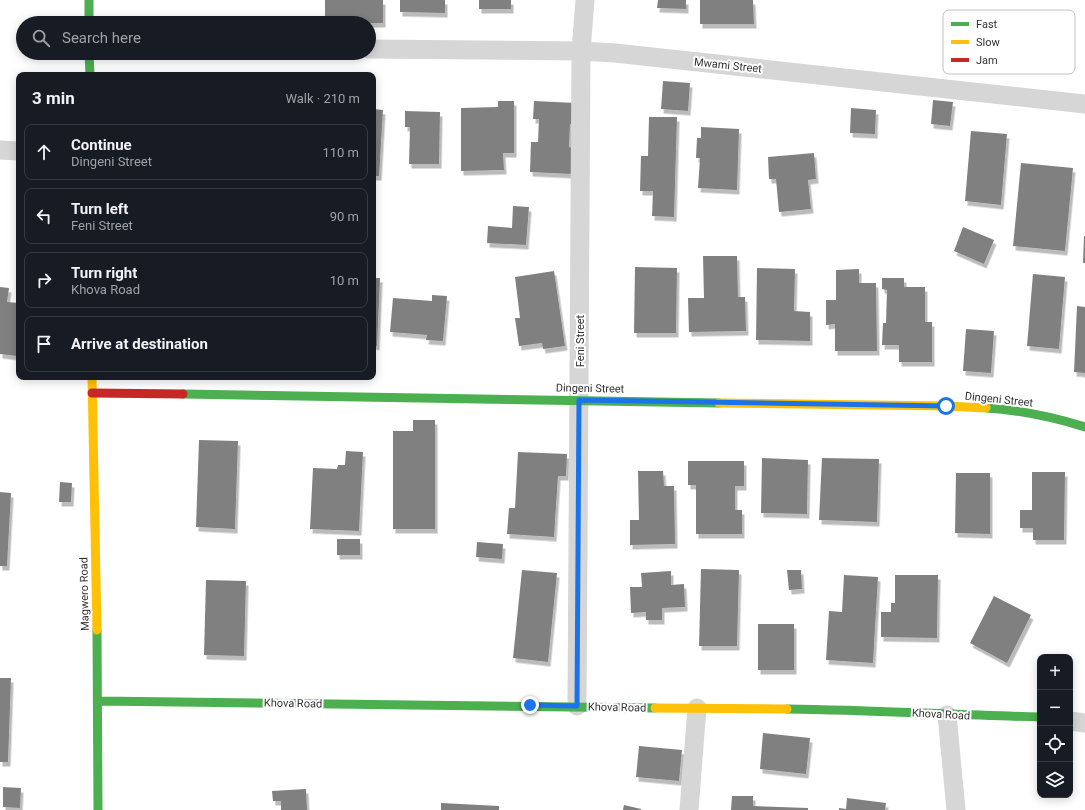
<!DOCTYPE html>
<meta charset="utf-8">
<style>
:root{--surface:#171b24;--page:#20242c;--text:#f1f3f6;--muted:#9ea1a6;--line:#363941}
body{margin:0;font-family:Roboto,sans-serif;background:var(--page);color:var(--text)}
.controls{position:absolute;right:12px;bottom:12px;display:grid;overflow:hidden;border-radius:8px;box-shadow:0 2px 10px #0003}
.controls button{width:36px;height:36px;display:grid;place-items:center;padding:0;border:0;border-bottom:1px solid var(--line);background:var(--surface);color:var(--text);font:20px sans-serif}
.stop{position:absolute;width:12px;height:12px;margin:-9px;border:3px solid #1a73e8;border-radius:50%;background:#fff}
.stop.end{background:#1a73e8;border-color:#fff;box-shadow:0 1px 4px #0008}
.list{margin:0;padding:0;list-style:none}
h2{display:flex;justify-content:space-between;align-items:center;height:52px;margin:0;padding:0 16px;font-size:17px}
h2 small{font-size:13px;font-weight:400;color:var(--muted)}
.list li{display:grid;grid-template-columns:26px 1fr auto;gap:12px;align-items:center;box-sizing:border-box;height:56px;margin:0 8px 8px;padding:0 8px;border:1px solid var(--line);border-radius:8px}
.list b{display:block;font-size:15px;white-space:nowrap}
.list p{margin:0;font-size:13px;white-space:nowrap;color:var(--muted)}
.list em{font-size:13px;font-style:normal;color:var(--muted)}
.icon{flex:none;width:22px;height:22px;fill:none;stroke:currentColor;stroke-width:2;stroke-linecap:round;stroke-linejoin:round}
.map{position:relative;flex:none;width:1085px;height:810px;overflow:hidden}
.search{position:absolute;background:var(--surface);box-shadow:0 2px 10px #0003;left:16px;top:16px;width:360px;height:44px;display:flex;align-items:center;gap:10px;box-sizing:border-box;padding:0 14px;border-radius:22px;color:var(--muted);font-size:15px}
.panel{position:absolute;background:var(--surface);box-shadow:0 2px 10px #0003;left:16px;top:72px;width:360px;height:308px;border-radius:8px}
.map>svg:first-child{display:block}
</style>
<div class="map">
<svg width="1085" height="810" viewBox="0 0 1085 810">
<defs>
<filter id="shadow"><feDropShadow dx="2.5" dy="4.5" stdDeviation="0" flood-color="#0004"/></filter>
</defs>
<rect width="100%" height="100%" fill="#fff"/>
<path fill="#808080" filter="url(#shadow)" d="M325 0H383V23H325Z
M400 0H445V13L400 12Z
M479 0H511V9H479Z
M658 0H686V9L657 8Z
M700 0H753L754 24H700Z
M663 81 690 83 688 111 661 109Z
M933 100 953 102 950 126 931 124Z
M498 101H514V153H503L504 170 461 171V108L498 107Z
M534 101 576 103 575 124H570L569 147 573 148 572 174 530 172 531 142H538L539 119H533Z
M851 108 876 110 875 134 850 133Z
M373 109 383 110 379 176H373Z
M405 111 440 112 439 164H409L410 127H405Z
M649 117H677L674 217 652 216 653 191H640L641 156H648Z
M701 127 739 129 737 190 698 188 700 158H696L697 138H701Z
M971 131 1007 134 1001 205 965 201Z
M814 153 816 179 808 180 811 209 779 212 776 179H769L768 157Z
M1021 163 1073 168 1065 251 1013 246Z
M513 206 529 207 526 245 487 243 488 226 512 228Z
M963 227 994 240 984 264 954 251Z
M1084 236H1085V263H1083Z
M703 256H737L738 297H745L746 331 689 332 688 298H704Z
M635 267 677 268 676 333H634Z
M757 268 795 269 794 311 810 312V341L756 340Z
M859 269V283H876L877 351H835V324L826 325V300H836V270Z
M554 271 565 346 543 349 542 343 519 346 515 318H520L515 277Z
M1033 274 1065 277 1059 349 1027 346Z
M373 278H380L377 346 373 345Z
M882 278H904V287H925V322H932V362H899V345H882L883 323H886L887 290 882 289Z
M0 287 9 288 7 302 19 303V341L17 356 0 354Z
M432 295 447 296 443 341 426 340 427 335 390 332 393 298 432 301Z
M1077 306 1085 307V373L1074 372Z
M966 329 994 331 991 373 963 371Z
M413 420H435V529H393V431H413Z
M199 440 238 441 235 529 196 527Z
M346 451 363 452 359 531 310 529 313 468 337 469 338 465H345Z
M518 452 567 454 566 476H558L554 537 507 534 509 508H515Z
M762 458 808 460 807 514 761 513Z
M822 458 879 459 877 522 819 520Z
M688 461H744V486H735V510H742V534H696V485H688Z
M638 471H663L664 486H674L675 544 630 545V520H639Z
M1032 472H1065L1064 540H1033V528H1020V510H1032Z
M956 473H990V534L955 533Z
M60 482 72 483 71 502H59Z
M0 492 11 493 7 566H0Z
M337 539H360V555H337Z
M477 542 503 544 502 559 476 557Z
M701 569 739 570 737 646H699Z
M522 570 557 573 548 662 513 658Z
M787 570H801L802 589 789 590Z
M671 571V585L684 584 685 607 662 608V620H646V612L631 613 630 587H642L641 573Z
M844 575 878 577 873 663 826 660 829 611 842 612Z
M895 575H938L937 638 881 637V612H891V603H895Z
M206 580 246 581 244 656 204 655Z
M994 596 1031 615 1007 663 970 643Z
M758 624H794V670H758Z
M0 678H11L8 762H0Z
M763 733 810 738 806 774 760 769Z
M639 746 682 750 679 781 636 777Z
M3 787 21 788 20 808 3 807Z
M306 789 307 810H281V801H273L272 791Z
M732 796H753V806L808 808V810H731Z
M847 798 886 803 885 810H839V808L846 809Z
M441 803 499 806V810H441Z
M624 805 641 809V810H623Z"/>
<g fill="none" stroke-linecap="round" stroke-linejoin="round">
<path stroke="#d6d6d6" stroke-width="19" d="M369 49 581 51 615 53 1085 104
M0 150 19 151
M577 706 581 51 585 0
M947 715 956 810
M1070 721 1085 723
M689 810 697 708"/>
<path stroke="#4caf50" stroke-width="9" d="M89 0V23
M89 53 90 75
M183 394 719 403
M986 408C1020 410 1053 417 1085 427
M97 630 98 810
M98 701 655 708
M787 709C871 710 956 715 1040 717"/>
<path stroke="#ffc107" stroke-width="9" d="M92 377 97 630
M719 403 946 406 986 408
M655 708 787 709"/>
<path stroke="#c62828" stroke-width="9" d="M92 393 183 394"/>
</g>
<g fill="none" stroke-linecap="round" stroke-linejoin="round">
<path stroke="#1a73e8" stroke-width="5" d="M530 705 577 706 579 400 946 406"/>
</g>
<g text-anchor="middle" stroke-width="4" stroke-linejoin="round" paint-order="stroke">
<g font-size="11" fill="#323232" stroke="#fff">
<text transform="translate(728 65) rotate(6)" y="4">Mwami Street</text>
<text transform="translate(580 341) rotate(-90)" y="4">Feni Street</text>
<text transform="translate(590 388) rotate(1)" y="4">Dingeni Street</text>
<text transform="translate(999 399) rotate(6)" y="4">Dingeni Street</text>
<text transform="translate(84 594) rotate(-91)" y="4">Magwero Road</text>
<text transform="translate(293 703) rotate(1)" y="4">Khova Road</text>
<text transform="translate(617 707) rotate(1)" y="4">Khova Road</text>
<text transform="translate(941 714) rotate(3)" y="4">Khova Road</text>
</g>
</g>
<rect x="943" y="10" width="132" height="64" rx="6" fill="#fff" stroke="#c2c2c2" stroke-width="1"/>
<rect x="951" y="22" width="18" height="4" fill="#4caf50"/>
<rect x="951" y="40" width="18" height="4" fill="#ffc107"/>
<rect x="951" y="58" width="18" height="4" fill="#c62828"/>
<g font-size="11" fill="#323232">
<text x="976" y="28">Fast</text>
<text x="976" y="46">Slow</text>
<text x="976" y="64">Jam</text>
</g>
</svg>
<div class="controls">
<button>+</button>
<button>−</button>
<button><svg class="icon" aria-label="locate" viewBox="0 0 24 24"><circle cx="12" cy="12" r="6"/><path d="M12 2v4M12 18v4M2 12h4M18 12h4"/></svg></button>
<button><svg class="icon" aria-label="layers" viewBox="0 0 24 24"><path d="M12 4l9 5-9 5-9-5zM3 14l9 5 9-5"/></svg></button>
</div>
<div class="stop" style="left:946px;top:406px"></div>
<div class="stop end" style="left:530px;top:705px"></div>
<div class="search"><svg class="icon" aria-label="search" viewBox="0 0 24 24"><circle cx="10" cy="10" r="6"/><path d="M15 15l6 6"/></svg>Search here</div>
<section class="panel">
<h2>3 min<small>Walk · 210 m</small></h2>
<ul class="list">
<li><svg class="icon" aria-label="ahead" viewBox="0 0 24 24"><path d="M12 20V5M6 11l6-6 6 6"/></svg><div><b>Continue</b><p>Dingeni Street</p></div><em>110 m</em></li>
<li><svg class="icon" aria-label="left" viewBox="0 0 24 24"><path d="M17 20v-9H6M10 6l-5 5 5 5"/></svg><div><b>Turn left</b><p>Feni Street</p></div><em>90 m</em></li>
<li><svg class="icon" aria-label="right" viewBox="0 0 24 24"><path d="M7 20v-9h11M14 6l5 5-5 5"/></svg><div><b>Turn right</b><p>Khova Road</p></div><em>10 m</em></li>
<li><svg class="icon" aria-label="arrive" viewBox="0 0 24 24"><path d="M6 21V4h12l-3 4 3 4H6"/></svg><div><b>Arrive at destination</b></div></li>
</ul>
</section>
</div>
